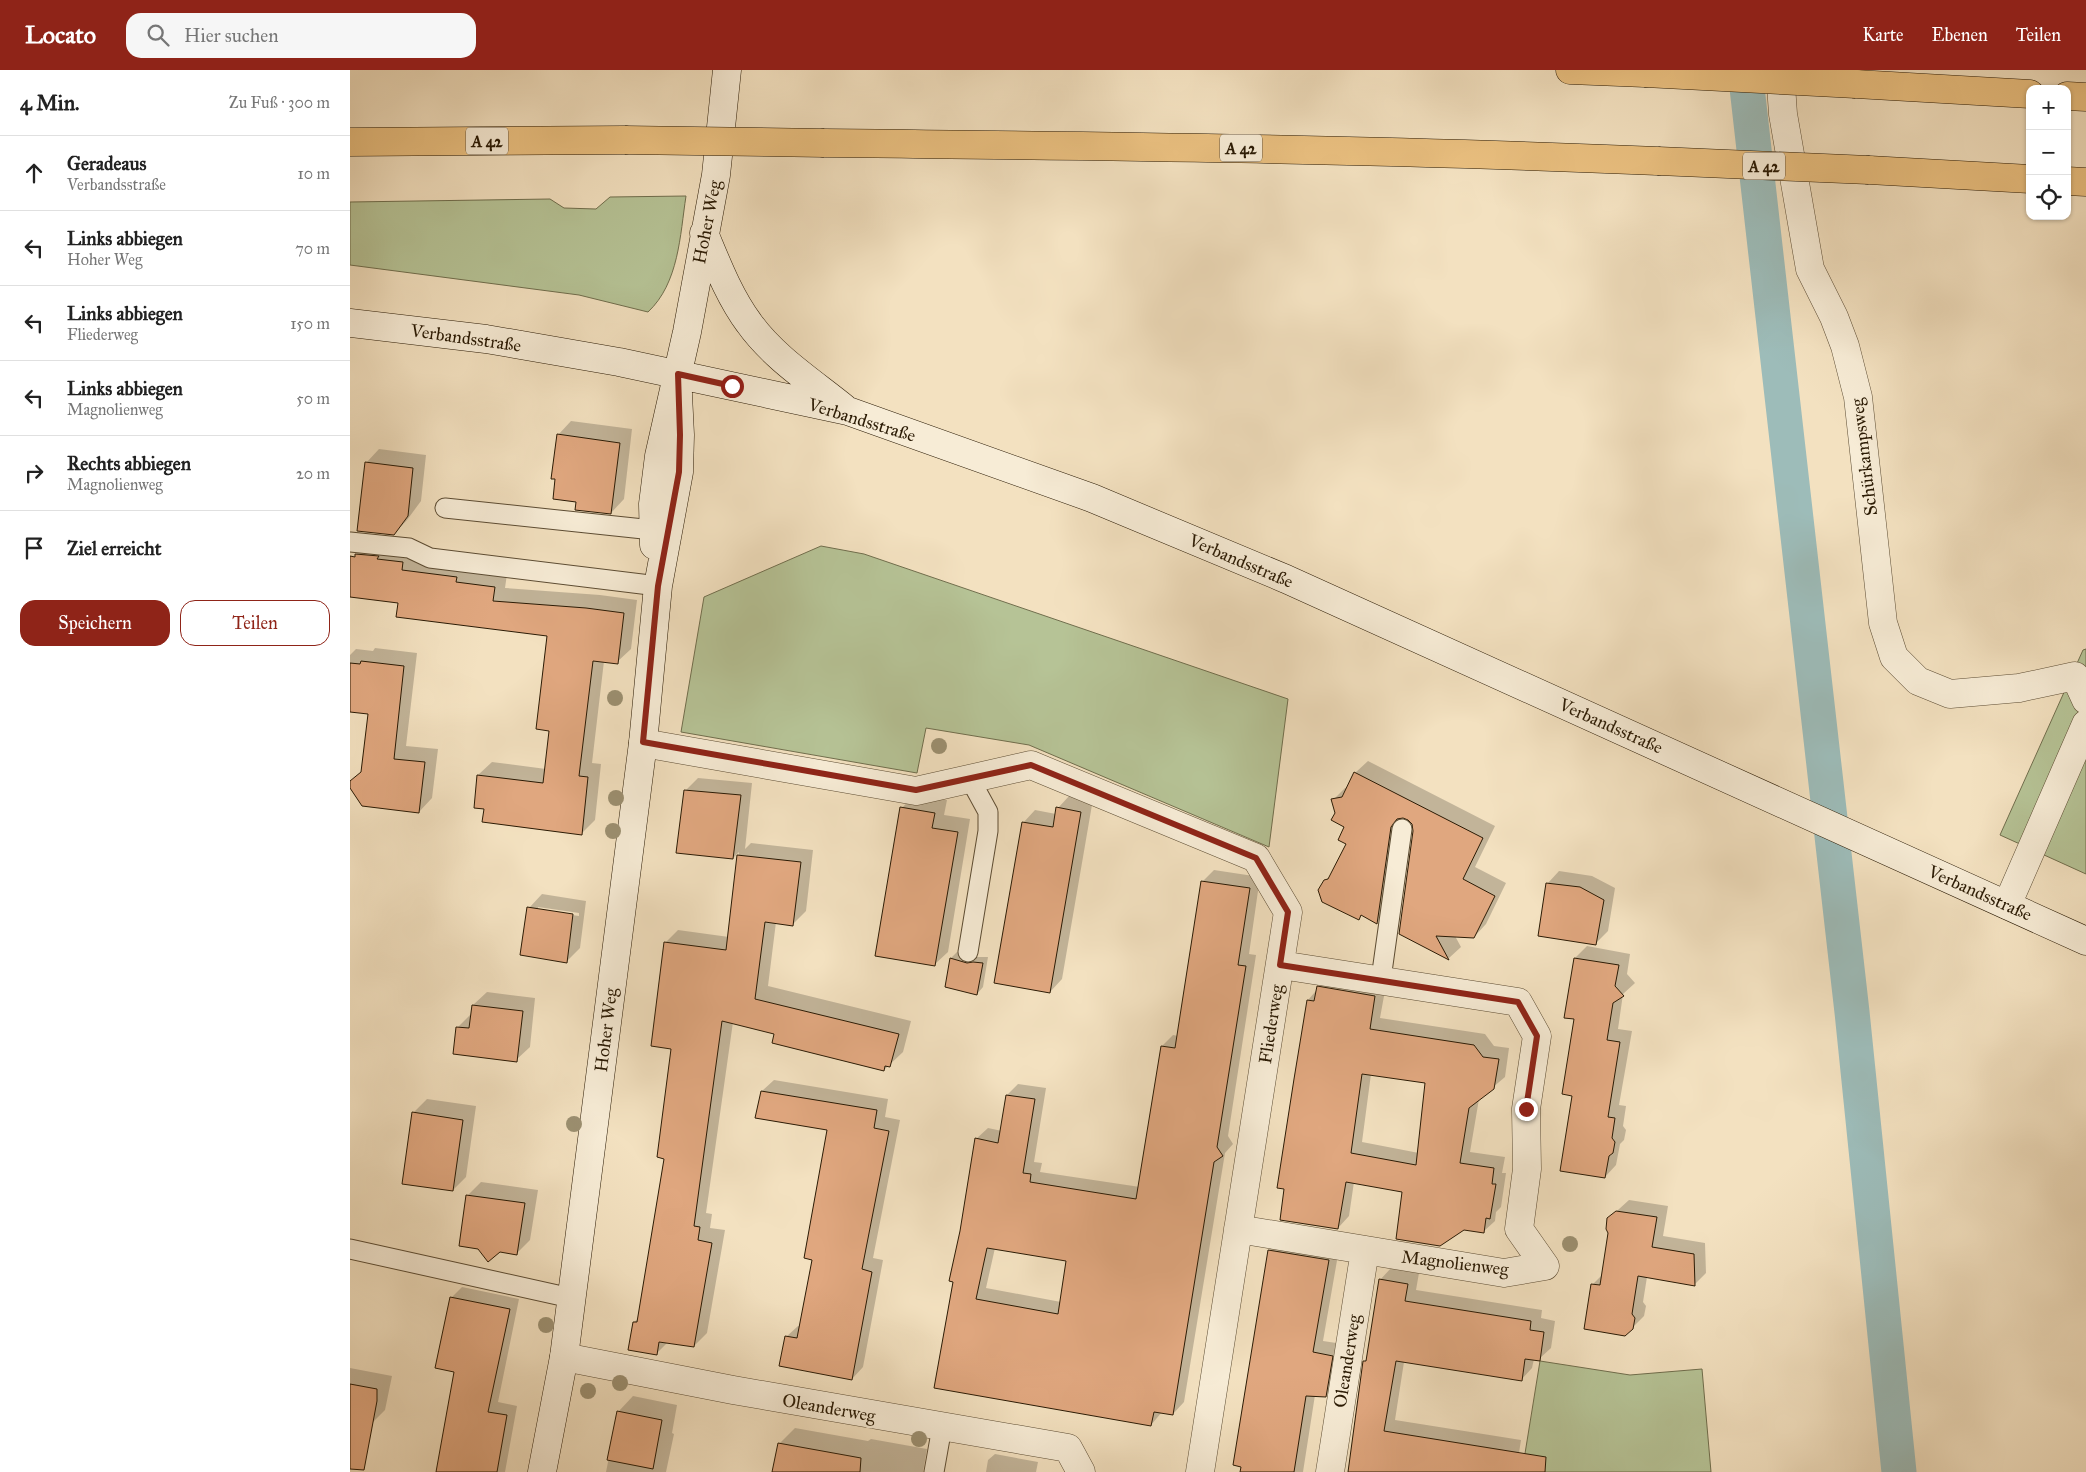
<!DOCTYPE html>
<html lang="de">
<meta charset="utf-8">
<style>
:root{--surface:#fff;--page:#f6f6f6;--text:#222;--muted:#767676;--line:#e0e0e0;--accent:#8f2418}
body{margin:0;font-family:"IM FELL Great Primer",serif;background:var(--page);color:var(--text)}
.controls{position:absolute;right:15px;top:15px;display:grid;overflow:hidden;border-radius:10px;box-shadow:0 1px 4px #0004}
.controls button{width:45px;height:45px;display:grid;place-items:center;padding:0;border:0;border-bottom:1px solid var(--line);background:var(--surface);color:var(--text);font:25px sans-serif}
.stop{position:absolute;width:15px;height:15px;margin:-11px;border:4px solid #8f2418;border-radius:50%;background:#fff}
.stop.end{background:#8f2418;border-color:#fff;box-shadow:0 1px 5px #0008}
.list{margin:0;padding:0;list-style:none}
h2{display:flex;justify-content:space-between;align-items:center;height:65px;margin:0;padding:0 20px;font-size:21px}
h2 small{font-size:16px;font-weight:400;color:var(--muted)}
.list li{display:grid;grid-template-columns:32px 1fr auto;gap:15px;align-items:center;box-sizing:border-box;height:75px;padding:0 20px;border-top:1px solid var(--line)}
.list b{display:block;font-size:19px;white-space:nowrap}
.list p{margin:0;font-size:16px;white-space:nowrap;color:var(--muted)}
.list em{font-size:16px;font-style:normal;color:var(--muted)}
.actions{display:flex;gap:10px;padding:15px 20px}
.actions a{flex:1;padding:11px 0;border:1px solid var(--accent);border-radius:15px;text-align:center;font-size:18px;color:var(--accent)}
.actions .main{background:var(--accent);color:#fff}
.icon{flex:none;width:28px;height:28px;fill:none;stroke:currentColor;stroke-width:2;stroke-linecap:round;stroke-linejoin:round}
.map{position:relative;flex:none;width:1736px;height:1402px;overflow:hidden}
header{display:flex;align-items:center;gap:30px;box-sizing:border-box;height:70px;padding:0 25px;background:var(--accent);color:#fff}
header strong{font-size:24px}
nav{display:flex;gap:28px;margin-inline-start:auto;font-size:18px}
.search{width:350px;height:45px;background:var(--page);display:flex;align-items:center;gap:12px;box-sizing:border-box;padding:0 18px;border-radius:15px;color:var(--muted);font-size:19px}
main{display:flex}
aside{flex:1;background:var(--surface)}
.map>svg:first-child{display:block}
</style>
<header>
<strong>Locato</strong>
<div class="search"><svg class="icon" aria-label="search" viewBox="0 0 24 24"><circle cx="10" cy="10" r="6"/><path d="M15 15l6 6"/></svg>Hier suchen</div>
<nav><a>Karte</a><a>Ebenen</a><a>Teilen</a></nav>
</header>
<main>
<aside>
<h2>4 Min.<small>Zu Fuß · 300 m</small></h2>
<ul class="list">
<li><svg class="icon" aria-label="ahead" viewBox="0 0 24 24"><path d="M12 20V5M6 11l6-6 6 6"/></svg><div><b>Geradeaus</b><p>Verbandsstraße</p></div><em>10 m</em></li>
<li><svg class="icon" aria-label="left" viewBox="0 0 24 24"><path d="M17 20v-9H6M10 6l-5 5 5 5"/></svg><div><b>Links abbiegen</b><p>Hoher Weg</p></div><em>70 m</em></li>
<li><svg class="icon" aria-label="left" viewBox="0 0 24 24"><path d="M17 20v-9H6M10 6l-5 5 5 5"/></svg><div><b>Links abbiegen</b><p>Fliederweg</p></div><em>150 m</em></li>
<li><svg class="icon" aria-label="left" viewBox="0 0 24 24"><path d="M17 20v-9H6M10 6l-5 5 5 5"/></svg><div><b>Links abbiegen</b><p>Magnolienweg</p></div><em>50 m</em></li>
<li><svg class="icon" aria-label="right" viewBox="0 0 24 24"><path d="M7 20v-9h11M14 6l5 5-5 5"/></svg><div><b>Rechts abbiegen</b><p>Magnolienweg</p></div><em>20 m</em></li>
<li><svg class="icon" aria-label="arrive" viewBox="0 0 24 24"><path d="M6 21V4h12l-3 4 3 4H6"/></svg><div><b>Ziel erreicht</b></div></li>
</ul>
<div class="actions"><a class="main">Speichern</a><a>Teilen</a></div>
</aside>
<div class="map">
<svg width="1736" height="1402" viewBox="0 0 1736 1402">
<rect width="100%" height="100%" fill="#f3e1c0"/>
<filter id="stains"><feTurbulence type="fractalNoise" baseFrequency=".004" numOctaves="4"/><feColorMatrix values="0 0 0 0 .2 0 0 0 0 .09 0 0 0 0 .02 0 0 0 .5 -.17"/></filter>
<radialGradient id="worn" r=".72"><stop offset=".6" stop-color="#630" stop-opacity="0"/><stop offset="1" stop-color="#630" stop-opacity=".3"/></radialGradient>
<path fill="#b6c396" stroke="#706e4d" d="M336 126C330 165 329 213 298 242L229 225 0 195V132L200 129 214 138 246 139 260 127Z
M471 476 514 484 938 629 919 777 679 675 576 658 567 703 331 662 354 527Z
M1736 579V804L1650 765 1733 580Z
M1190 1291 1280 1305 1352 1299 1361 1402H1172Z"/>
<path fill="#0003" fill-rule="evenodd" d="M221 351 282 359 274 429 261 443 208 365Z
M29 379 76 385 71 431 57 450 44 464 16 393Z
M19 471 157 504 155 518 250 525 287 530 281 579 267 592 254 591 242 693 251 694 245 750 232 763 125 737 128 705 142 692 196 699 200 660 199 565 49 531 6 484Z
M25 578 67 583 56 676 88 679 82 728 69 742 0 716V713L13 700 20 643 0 641V585L6 579 23 581Z
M1018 691 1145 756 1125 797 1156 813 1136 854 1124 867 1105 866 1111 877 1099 888 1050 864 1064 760 1060 750 1052 747 1039 840 1027 852 1012 844 1008 848 975 811 983 803 997 774 996 757 986 743 983 730 995 718 999 717 1005 703Z
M348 708 402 713 395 779 401 773 463 780 456 841 443 854 426 852 418 916 561 951 553 982 534 1000 426 963 383 952 356 1143 362 1144 360 1158 375 1160 357 1263 344 1276 318 1272 306 1284 284 1252 289 1248 316 1088 322 978 315 873 328 860 379 867 389 782 383 788 336 720Z
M564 725 597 730 594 745 620 749 598 882 585 894 552 738Z
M720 725 743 729 712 909 700 922 673 753 685 740 706 744 708 738Z
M864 800 910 807 899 884 906 885 878 1066 883 1074 875 1083 834 1332 823 1344 812 1342 801 1355 586 1317 626 1069 638 1058 652 1061 657 1025 668 1014 696 1018 684 1092 692 1093 690 1102 790 1117 812 976 823 965 828 966 853 811ZM645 1178 718 1190 711 1232 636 1218Z
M1209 801 1242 806 1265 818 1258 861 1246 873 1198 813Z
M192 824 236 831 230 878 217 891 179 838ZM188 837 229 843V846L188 840Z
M1237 876 1280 884 1277 904 1285 913 1273 924 1268 959 1282 961 1269 1035 1276 1036 1273 1056 1276 1060 1274 1070 1270 1074 1266 1095 1255 1107 1224 1025 1225 888Z
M607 882 624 887H638L633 917 627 924 601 888Z
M979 906 1036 915 1030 948 1135 964 1144 976 1159 978 1155 1007 1129 1029 1120 1082 1155 1087 1152 1103H1156L1151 1137 1146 1142 1145 1151 1133 1162 1114 1159 1054 1121 1004 1112 999 1146 988 1158 958 930ZM1021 1004 1077 1012 1069 1083 1012 1072Z
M137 922 185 928 180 977 166 990 108 957 121 944 123 935Z
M424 1010 538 1029 535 1047 550 1050 523 1188 533 1190 513 1297 502 1309 436 1267 448 1256H451L464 1189 479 1059 412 1021Z
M77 1029 126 1036 116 1107 103 1120 63 1043Z
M131 1112 188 1120 180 1170 167 1183 150 1181 117 1126Z
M1279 1130 1318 1136 1313 1166 1355 1173 1356 1203 1345 1214 1297 1207 1293 1232 1296 1236 1294 1246 1282 1258 1242 1215 1253 1204 1259 1163 1258 1149Z
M930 1169 989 1179 973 1271 993 1274 987 1315 975 1326 965 1325 953 1402H891L919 1180Z
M1041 1198 1069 1203 1066 1220 1192 1240 1191 1248 1205 1251 1201 1278 1189 1289H1184L1182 1298 1171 1310 1054 1292 1045 1350 1171 1370 1166 1402H998L1015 1291 1017 1288 1030 1210Z
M112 1217 169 1229 148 1332 167 1336 155 1402H87L106 1301 87 1298 102 1227Z
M0 1298 42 1306 35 1340 21 1354 0 1389Z
M283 1326 327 1335 322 1363 324 1364 316 1402H256L268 1342Z
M445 1358 518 1371 521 1369 577 1379 573 1402H424L429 1374Z
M645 1384 688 1392 686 1402H636L638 1390Z"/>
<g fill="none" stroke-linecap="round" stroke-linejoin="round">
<path stroke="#9dbcb9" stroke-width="35" d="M1395 0 1502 942 1549 1402"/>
</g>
<path fill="#e0a77f" stroke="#2a1a04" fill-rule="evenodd" d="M207 364 270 373 261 444 225 440 226 432 203 429 205 409H201Z
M15 392 63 398 58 446 44 465 7 461Z
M5 484 29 486 27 489 53 492 52 500 107 507 106 512 145 517 143 531 236 538 274 543 268 594 243 591 229 706 238 707 232 765 132 752 134 739 124 738 127 705 193 713 199 661 186 659 197 566 46 547 48 533 0 527V486L5 487Z
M11 591 54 596 44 689 75 692 69 743 12 736 0 718V711L11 702 18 644 0 642V593L10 594Z
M1004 702 1133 768 1113 809 1145 826 1124 868 1086 866 1099 890 1049 864 1063 761 1062 754 1058 750 1053 748 1047 749 1041 757 1027 854 1011 845 1009 850 972 832 968 820 974 810 978 809 996 774 988 770 994 757 981 750 985 743 981 729 992 727Z
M334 720 391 725 383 789 326 783Z
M550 737 585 743 582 758 608 762 585 896 525 886Z
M706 737 731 742 700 923 644 913 672 752 703 757Z
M387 785 451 792 443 856 415 852 405 929 549 964 540 997 535 996 534 1001 422 973 424 964 372 951 344 1156 350 1157 348 1170 362 1173 344 1277 309 1272 307 1285 278 1280 283 1252H287L314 1089 307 1087 321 979 301 976 314 872 376 880Z
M851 811 900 818 888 895 896 896 867 1077 873 1086 864 1092 823 1345 804 1342 801 1356 584 1318 603 1212 599 1211 610 1161 625 1068 648 1073 656 1025 685 1029 673 1103 681 1104 680 1112 786 1129 811 976 825 978ZM637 1178 716 1191 708 1244 626 1229Z
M1196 813 1230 817 1254 830 1246 875 1188 866Z
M177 837 223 844 217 893 170 885Z
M600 888 617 893 623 892 633 893 627 925 595 917Z
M1224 888 1269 895 1265 916 1274 926 1263 933 1257 970 1270 972 1258 1047 1265 1048 1262 1068 1265 1072 1263 1083 1259 1086 1255 1108 1210 1101 1222 1026 1212 1024 1224 949 1214 948Z
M967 916 1025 926 1020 959 1124 975 1133 987 1149 989 1144 1019 1119 1038 1110 1093 1144 1098 1142 1114H1146L1140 1149 1136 1148 1134 1163 1114 1160 1090 1176 1046 1169 1052 1122 996 1112 988 1159 930 1150 934 1119 927 1118 944 1009 957 930 964 931ZM1012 1004 1075 1013 1066 1095 1001 1083Z
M122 935 173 941 167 992 103 984 106 957 119 958Z
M411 1021 527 1040 524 1058 539 1061 512 1199 522 1202 502 1310 429 1296 435 1266 447 1268 462 1190 454 1188 477 1060 405 1048Z
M62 1042 113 1050 103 1121 52 1114Z
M116 1125 175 1133 167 1185 150 1182 138 1192 128 1179 109 1176Z
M1266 1141 1307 1147 1302 1177 1344 1184 1345 1216 1288 1206 1282 1244 1285 1248 1283 1259 1275 1266 1234 1259 1241 1214 1250 1215 1258 1163 1256 1159 1257 1148Z
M918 1180 979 1190 963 1282 983 1286 976 1327 956 1326 944 1402H890L891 1397 883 1395Z
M1029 1209 1058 1214 1055 1231 1181 1251 1180 1260 1194 1262 1190 1291 1175 1289 1172 1311 1046 1291 1034 1361 1196 1387 1195 1402H998L1013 1291H1016Z
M100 1227 160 1239 138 1342 157 1345 147 1402H86L104 1302 85 1298Z
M0 1314 27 1319V1331L14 1400 0 1399Z
M267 1341 312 1350 303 1399 257 1390Z
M428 1373 511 1388 510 1402H422Z"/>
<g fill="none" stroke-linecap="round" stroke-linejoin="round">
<defs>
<path id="lane" d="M95 438 303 460
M0 472 59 478 80 488 308 516
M618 882 638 761V742L620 709
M1031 909 1052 759
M0 1179 221 1228
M584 1402 592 1357"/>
<path id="street" d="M1430 0 1433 44 1460 199 1484 247 1495 276 1508 327 1533 553 1544 587 1568 611 1600 624 1669 618 1725 606 1736 630
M293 673 566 721 681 695 906 788 938 842 850 1402
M1657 835 1736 654
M888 1159 1154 1203 1195 1196 1169 1159 1177 1099 1176 1039 1187 966 1168 932 931 895
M214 1287 383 1320 718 1378 731 1402
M980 1402 1015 1180"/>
<path id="secondary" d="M354 163C367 194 379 226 399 253 423 287 462 312 494 338
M0 253 136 269 269 292 498 341 742 428 936 509 1736 871
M304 475 303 434 309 386 337 262 366 105 377 0
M192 1402 214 1287 293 673 308 516 329 402 330 365 327 304"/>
<path id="highway" d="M1220 0 1295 3
M1506 14 1680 24
M1717 26 1736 27
M0 72 275 70
M474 73C752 76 1030 79 1308 91
M1519 100 1680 109
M1717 111 1736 112"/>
</defs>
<use href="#lane" stroke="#5c4c33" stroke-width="21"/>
<use href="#street" stroke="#5c4c33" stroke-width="29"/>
<use href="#secondary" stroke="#2a1a04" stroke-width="29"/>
<use href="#highway" stroke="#2a1a04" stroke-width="29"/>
<use href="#lane" stroke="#f7ecd6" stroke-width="19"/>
<use href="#street" stroke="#f7ecd6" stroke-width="28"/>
<use href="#secondary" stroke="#f7ecd6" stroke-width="28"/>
<use href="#highway" stroke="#eac080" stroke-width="28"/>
<defs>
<path id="highway-bridge" d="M1295 3 1506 14
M275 70 474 73
M1308 91 1519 100"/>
</defs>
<use href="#highway-bridge" stroke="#2a1a04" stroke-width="29" stroke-linecap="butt"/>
<use href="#highway-bridge" stroke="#eac080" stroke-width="28"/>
</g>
<g fill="#9c9071">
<circle cx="265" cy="628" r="8"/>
<circle cx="589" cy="676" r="8"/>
<circle cx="266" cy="728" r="8"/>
<circle cx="263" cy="761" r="8"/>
<circle cx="224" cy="1054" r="8"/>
<circle cx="1220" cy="1174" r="8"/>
<circle cx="196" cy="1255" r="8"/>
<circle cx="270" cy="1313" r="8"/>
<circle cx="238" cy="1321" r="8"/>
<circle cx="569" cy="1369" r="8"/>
</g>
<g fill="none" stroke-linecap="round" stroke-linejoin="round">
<path stroke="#8f2418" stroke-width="6" d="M382 316 328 304 330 365 329 402 308 516 293 672 566 720 681 695 906 788 938 842 930 895 1168 932 1187 966 1176 1039"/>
</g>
<g text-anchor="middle" stroke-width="5" stroke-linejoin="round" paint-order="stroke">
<g fill="#f7ecd6" stroke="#685943" stroke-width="1">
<rect x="116" y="57.5" width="42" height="27" rx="4"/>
<rect x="870" y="64.5" width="42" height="27" rx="4"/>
<rect x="1393" y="82.5" width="42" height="27" rx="4"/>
</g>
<g font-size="16" font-weight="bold" fill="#2a1a04">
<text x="137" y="77">A 42</text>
<text x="891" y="84">A 42</text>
<text x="1414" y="102">A 42</text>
</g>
<g font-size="18" fill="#2a1a04" stroke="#f7ecd6">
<text transform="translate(357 152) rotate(-79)" y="6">Hoher Weg</text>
<text transform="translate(116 268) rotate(8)" y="6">Verbandsstraße</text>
<text transform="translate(512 350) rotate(17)" y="6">Verbandsstraße</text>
<text transform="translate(1514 387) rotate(-97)" y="6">Schürkampsweg</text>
<text transform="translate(891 491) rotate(23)" y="6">Verbandsstraße</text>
<text transform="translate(1261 656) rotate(24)" y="6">Verbandsstraße</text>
<text transform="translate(1630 823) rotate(24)" y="6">Verbandsstraße</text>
<text transform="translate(921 954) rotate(-81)" y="6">Fliederweg</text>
<text transform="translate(256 960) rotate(-83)" y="6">Hoher Weg</text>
<text transform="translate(1105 1193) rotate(7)" y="6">Magnolienweg</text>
<text transform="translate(997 1291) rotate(-81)" y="6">Oleanderweg</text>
<text transform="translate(479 1338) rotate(10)" y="6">Oleanderweg</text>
</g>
</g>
<rect width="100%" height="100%" filter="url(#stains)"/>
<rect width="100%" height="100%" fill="url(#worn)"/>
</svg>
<div class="controls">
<button>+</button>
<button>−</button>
<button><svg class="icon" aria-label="locate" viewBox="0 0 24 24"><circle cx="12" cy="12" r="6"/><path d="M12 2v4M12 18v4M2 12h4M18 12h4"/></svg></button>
</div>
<div class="stop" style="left:382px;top:316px"></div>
<div class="stop end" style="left:1176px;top:1039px"></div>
</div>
</main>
